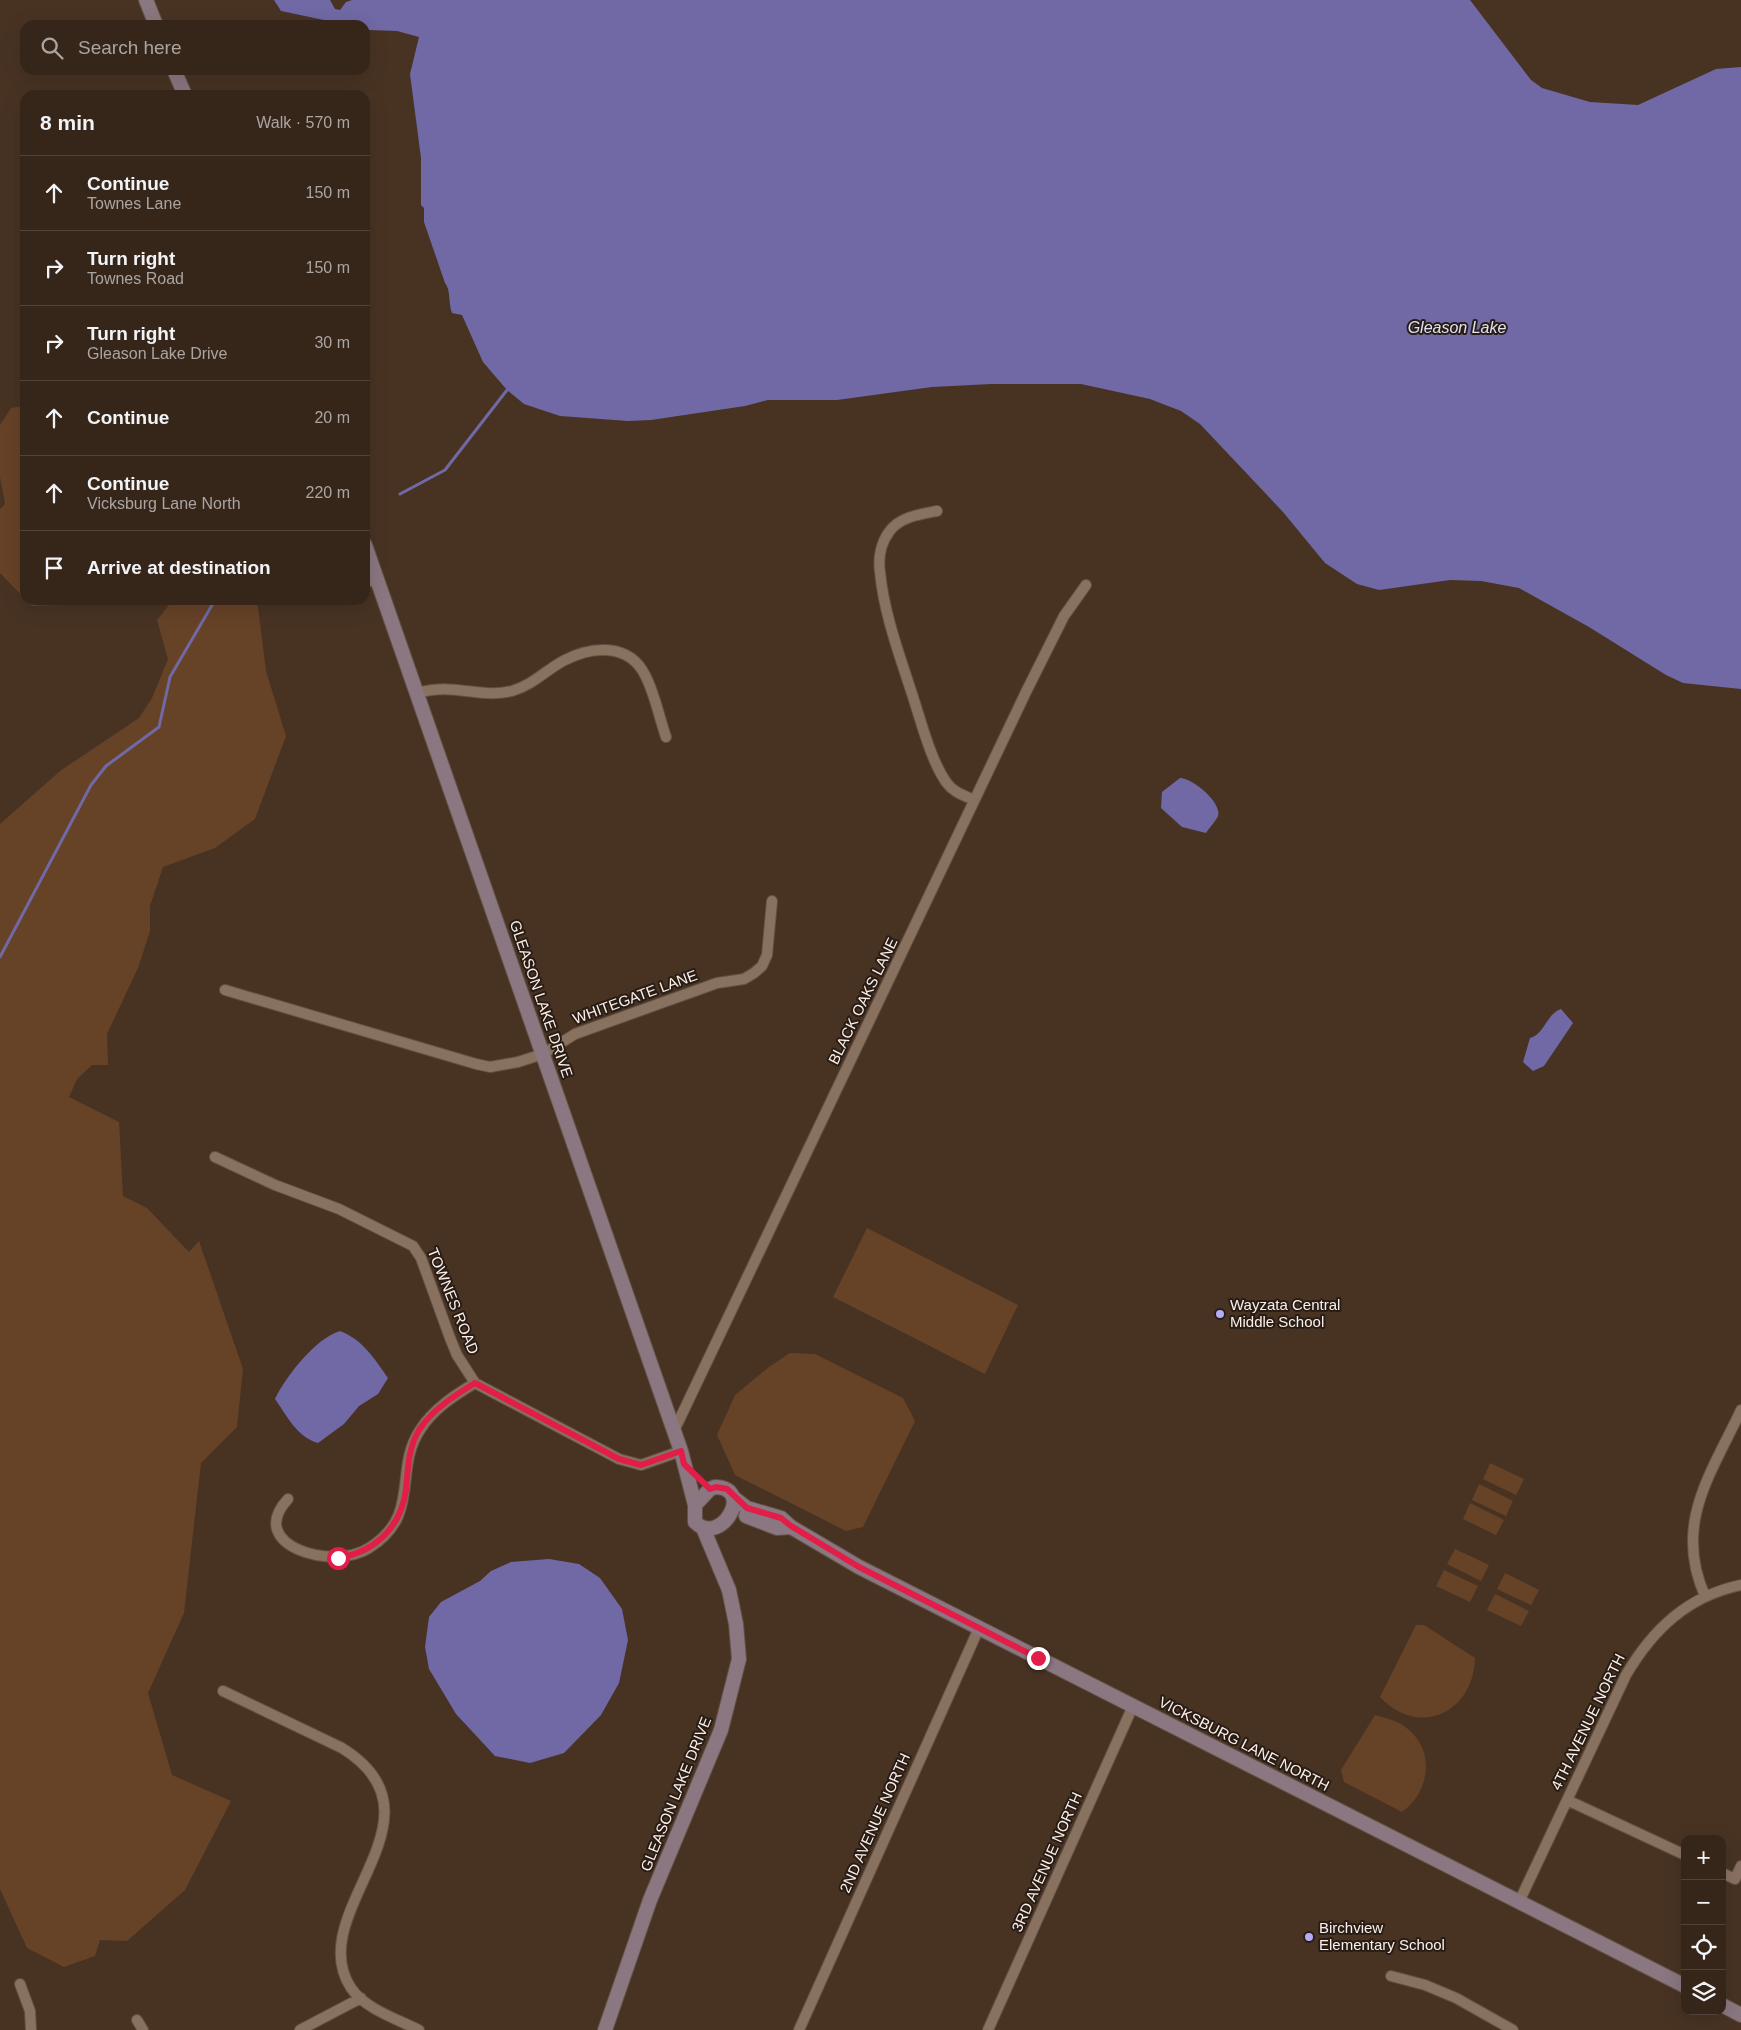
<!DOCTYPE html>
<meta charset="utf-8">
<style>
:root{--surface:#36261a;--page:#413227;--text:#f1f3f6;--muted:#aaa5a2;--line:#504339}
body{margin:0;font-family:Arial,sans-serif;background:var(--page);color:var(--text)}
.controls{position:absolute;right:15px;bottom:15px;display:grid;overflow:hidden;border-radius:10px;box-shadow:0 5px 20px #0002}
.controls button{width:45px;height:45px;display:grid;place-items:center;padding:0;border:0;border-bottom:1px solid var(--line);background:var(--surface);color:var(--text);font:25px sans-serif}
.stop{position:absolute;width:15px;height:15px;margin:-11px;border:4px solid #e11d48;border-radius:50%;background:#fff}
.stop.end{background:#e11d48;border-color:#fff;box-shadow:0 1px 5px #0008}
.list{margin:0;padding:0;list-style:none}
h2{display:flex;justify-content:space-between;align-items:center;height:65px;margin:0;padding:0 20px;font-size:21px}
h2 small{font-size:16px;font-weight:400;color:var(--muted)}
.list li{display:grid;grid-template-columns:32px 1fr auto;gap:15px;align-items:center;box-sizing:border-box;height:75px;padding:0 20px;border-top:1px solid var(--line)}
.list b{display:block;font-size:19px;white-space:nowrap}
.list p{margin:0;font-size:16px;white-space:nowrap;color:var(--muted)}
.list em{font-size:16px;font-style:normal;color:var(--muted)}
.icon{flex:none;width:28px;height:28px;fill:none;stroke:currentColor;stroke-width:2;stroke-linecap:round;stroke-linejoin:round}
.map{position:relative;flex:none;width:1741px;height:2030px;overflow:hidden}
.search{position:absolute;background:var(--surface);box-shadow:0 5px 20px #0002;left:20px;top:20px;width:350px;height:55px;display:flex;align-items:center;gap:12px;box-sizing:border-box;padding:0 18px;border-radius:15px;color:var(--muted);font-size:19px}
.panel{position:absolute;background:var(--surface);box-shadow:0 5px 20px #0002;left:20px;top:90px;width:350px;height:515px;border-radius:15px}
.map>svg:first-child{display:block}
</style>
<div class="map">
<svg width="1741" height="2030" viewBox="0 0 1741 2030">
<rect width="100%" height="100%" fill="#483323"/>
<path fill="#664227" d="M25 406V599L0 573V509L5 504 0 477V425L11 408Z
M26 600H67L60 605 32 606Z
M173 600H257L266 671 286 736 255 819 215 848 163 867 150 906V931L138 968 107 1034 108 1065H92L77 1079 69 1097 119 1122 123 1196 147 1208 189 1252 199 1241 243 1369 237 1427 201 1463 184 1613 148 1693 172 1775 231 1801 185 1890 127 1941 100 1940 95 1956 64 1967 27 1948 0 1889V824L60 771 139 718 152 698 168 659 157 620Z
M867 1228 1018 1305 985 1374 833 1297Z
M790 1353 815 1354 903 1398 915 1421 863 1527 846 1531 735 1475 717 1435 735 1395 769 1367Z
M1490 1463 1524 1479 1516 1495 1483 1479Z
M1479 1484 1513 1501 1506 1516 1472 1500Z
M1470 1503 1504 1520 1496 1535 1463 1519Z
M1455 1549 1489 1565 1481 1581 1447 1564Z
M1444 1570 1478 1586 1470 1602 1436 1586Z
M1505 1573 1539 1590 1531 1605 1497 1589Z
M1495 1594 1529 1611 1521 1626 1487 1610Z
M1416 1625H1424L1475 1658C1474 1712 1419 1739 1380 1697Z
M1375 1715C1385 1718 1396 1720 1404 1726 1436 1748 1431 1791 1402 1812L1344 1782 1341 1770Z"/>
<path fill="#7069a5" d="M274 0H330L335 9 340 10 346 2 352 0H1470L1531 80 1542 88 1590 102 1638 105 1716 69 1741 67V689L1683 683 1666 675 1589 627 1519 588 1481 581 1450 580 1379 590 1357 584 1325 563 1283 512 1200 424 1181 411 1150 399 1081 384H991L932 387 837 400H768L745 406 651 420 628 421 560 416 524 404 507 390 483 362 462 315 452 313C448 303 451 290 445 283L424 222V208L421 205V158L410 74 419 37 397 31 369 30 365 29V25H348L281 11Z
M1180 778C1192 778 1222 802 1218 816 1216 821 1209 828 1206 833L1182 827 1161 808 1162 792Z
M1561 1009 1573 1023 1544 1066 1533 1071 1523 1062 1530 1038C1544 1035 1547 1013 1561 1009Z
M340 1331C363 1340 374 1358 388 1378L378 1394 359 1406 344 1424 318 1443C297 1437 287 1416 275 1399 286 1376 316 1338 340 1331Z
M549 1559 579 1564 600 1578 622 1609 628 1640 619 1683 601 1715 564 1753 530 1763 495 1756 456 1714 429 1669 425 1647 429 1617 441 1602 480 1581 491 1571 511 1562Z"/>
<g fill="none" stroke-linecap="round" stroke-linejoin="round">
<path stroke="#7069a5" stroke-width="3" d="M400 494 445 470 507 390
M0 957 91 785 106 766 159 727 170 677 215 600"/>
<defs>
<path id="street" d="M937 511C921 514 899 517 889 532 881 543 878 558 880 572 884 615 901 659 914 700 922 725 931 760 946 782 953 792 963 795 974 800
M365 582 377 580
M417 693C454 682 479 699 512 691 533 685 547 669 565 660 592 646 629 643 645 675 655 694 659 717 666 737
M225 990 476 1064 490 1067 518 1062 543 1054 575 1034 717 983 744 979 754 973 762 966 767 955 772 901
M215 1157 275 1185 339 1209 413 1246 421 1258 450 1338 457 1355 475 1383 619 1459 641 1465 681 1451
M673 1433 1026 692 1064 616 1086 585
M288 1499C244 1546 334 1571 369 1548 422 1515 393 1471 420 1430 433 1409 455 1395 475 1383
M1705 1596C1673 1524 1711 1474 1741 1410
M223 1691 342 1748C455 1818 301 1912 351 1988 365 2009 397 2019 419 2030
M1567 1800 1685 1855
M1722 1873 1735 1879 1741 1866
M1519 1902 1626 1675C1653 1629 1688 1596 1741 1585
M1391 1976 1425 1985 1456 1998 1513 2030
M20 1984 30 2011 31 2030
M137 2020 143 2030
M300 2030 361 1998
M799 2030 979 1628
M988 2030 1133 1706"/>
<path id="secondary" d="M146 0 156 25
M174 70 185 95
M365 545 681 1451 695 1505
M715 1487C756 1488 720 1548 695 1522V1505L710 1489Z
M734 1498 747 1508 781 1518 791 1527 859 1567 1685 1986
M746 1516 777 1528 791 1527
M1722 2005 1741 2015
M605 2030 650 1900 721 1730 739 1659 736 1624 729 1590 703 1528"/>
</defs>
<use href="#street" stroke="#635144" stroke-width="12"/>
<use href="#secondary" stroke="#635144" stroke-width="16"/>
<use href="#street" stroke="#897160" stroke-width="10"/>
<use href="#secondary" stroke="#8a7781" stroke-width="14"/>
</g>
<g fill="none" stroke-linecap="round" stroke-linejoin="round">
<path stroke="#e11d48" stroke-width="6" d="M338 1558C375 1552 401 1527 406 1490 408 1469 408 1448 419 1430 432 1410 455 1395 475 1383L619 1459 641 1465 681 1451 684 1464 710 1489 716 1487 727 1489 747 1508 781 1518 791 1526 859 1567 1038 1658"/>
</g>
<g fill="#b5acf8" stroke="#271d16" stroke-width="2">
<circle cx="1220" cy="1314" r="5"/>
<circle cx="1309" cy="1937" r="5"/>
</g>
<g text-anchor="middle" stroke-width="4" stroke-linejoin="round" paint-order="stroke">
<g font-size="15" fill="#feefe6" stroke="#271d16">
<text transform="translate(635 997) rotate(-20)" y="5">WHITEGATE LANE</text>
<text transform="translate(541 999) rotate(71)" y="5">GLEASON LAKE DRIVE</text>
<text transform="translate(863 1001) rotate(-64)" y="5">BLACK OAKS LANE</text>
<text transform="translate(453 1301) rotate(68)" y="5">TOWNES ROAD</text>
<text transform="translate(1588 1722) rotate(-64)" y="5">4TH AVENUE NORTH</text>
<text transform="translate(1244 1744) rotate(27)" y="5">VICKSBURG LANE NORTH</text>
<text transform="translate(676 1794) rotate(-68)" y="5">GLEASON LAKE DRIVE</text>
<text transform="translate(875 1823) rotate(-66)" y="5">2ND AVENUE NORTH</text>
<text transform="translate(1047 1862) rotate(-66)" y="5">3RD AVENUE NORTH</text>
</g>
<g font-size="15" fill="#feefe6" stroke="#271d16" text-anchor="start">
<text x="1230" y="1310">Wayzata Central<tspan x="1230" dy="17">Middle School</tspan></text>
<text x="1319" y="1933">Birchview<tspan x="1319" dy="17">Elementary School</tspan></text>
</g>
<g font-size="16" font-style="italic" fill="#e3e2f4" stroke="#271d16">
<text x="1457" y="333">Gleason Lake</text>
</g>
</g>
</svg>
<div class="controls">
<button>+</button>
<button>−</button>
<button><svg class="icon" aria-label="locate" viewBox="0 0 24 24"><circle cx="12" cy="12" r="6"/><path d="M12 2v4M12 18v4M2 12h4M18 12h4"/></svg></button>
<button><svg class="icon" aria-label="layers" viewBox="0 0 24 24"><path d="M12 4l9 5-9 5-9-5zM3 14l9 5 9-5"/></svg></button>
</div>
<div class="stop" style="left:338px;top:1558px"></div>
<div class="stop end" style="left:1038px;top:1658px"></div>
<div class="search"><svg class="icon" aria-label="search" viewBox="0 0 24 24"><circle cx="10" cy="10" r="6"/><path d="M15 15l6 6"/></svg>Search here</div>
<section class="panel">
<h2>8 min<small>Walk · 570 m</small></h2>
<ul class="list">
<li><svg class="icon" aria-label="ahead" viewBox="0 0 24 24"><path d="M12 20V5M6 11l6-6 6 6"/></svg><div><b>Continue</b><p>Townes Lane</p></div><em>150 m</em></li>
<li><svg class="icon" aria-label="right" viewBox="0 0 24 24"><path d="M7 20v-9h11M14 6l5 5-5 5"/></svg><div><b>Turn right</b><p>Townes Road</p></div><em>150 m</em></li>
<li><svg class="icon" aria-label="right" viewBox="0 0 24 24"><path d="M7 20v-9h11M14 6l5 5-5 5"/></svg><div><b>Turn right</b><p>Gleason Lake Drive</p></div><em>30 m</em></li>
<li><svg class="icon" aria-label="ahead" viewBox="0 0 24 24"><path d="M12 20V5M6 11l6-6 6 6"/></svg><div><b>Continue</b></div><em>20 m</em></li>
<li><svg class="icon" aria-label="ahead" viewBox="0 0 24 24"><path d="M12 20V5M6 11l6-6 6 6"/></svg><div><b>Continue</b><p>Vicksburg Lane North</p></div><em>220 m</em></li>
<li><svg class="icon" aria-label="arrive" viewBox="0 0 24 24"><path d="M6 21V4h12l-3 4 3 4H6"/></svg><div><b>Arrive at destination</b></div></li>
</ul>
</section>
</div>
